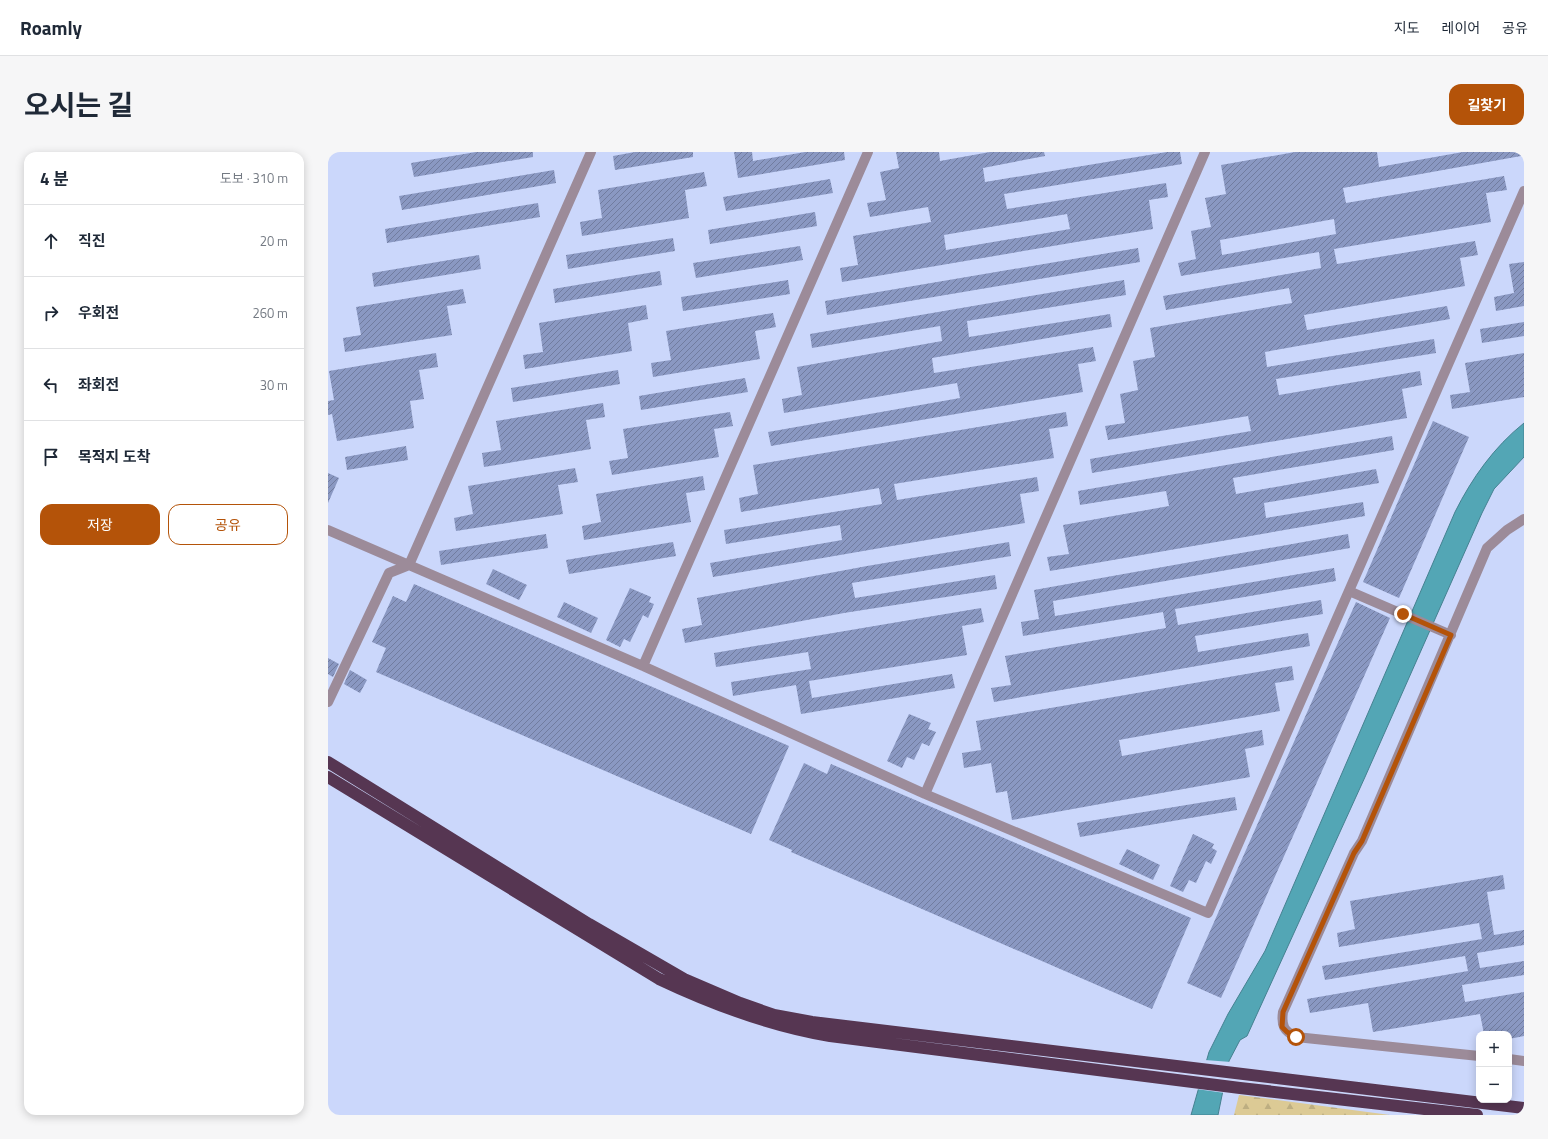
<!DOCTYPE html>
<html lang="ko">
<meta charset="utf-8">
<style>
:root{--surface:#fff;--page:#f6f6f7;--text:#1f2937;--muted:#747a83;--line:#e0e1e3;--accent:#b45309}
body{margin:0;font-family:"Titillium Web","Noto Sans KR",sans-serif;background:var(--page);color:var(--text)}
.controls{position:absolute;right:12px;bottom:12px;display:grid;overflow:hidden;border-radius:8px;box-shadow:0 2px 10px #0003}
.controls button{width:36px;height:36px;display:grid;place-items:center;padding:0;border:0;border-bottom:1px solid var(--line);background:var(--surface);color:var(--text);font:20px sans-serif}
.stop{position:absolute;width:12px;height:12px;margin:-9px;border:3px solid #b45309;border-radius:50%;background:#fff}
.stop.end{background:#b45309;border-color:#fff;box-shadow:0 1px 4px #0008}
.list{margin:0;padding:0;list-style:none}
h2{display:flex;justify-content:space-between;align-items:center;height:52px;margin:0;padding:0 16px;font-size:17px}
h2 small{font-size:13px;font-weight:400;color:var(--muted)}
.list li{display:grid;grid-template-columns:26px 1fr auto;gap:12px;align-items:center;box-sizing:border-box;height:72px;padding:0 16px;border-top:1px solid var(--line)}
.list b{display:block;font-size:15px;white-space:nowrap}
.list em{font-size:13px;font-style:normal;color:var(--muted)}
.actions{display:flex;gap:8px;padding:12px 16px}
.actions a{flex:1;padding:9px 0;border:1px solid var(--accent);border-radius:12px;text-align:center;font-size:14px;color:var(--accent)}
.actions .main{background:var(--accent);color:#fff}
.icon{flex:none;width:22px;height:22px;fill:none;stroke:currentColor;stroke-width:2;stroke-linecap:round;stroke-linejoin:round}
.map{position:relative;flex:none;width:1196px;height:963px;overflow:hidden;border-radius:12px}
header{display:flex;align-items:center;gap:24px;box-sizing:border-box;height:56px;padding:0 20px;background:var(--surface);border-bottom:1px solid var(--line)}
header strong{font-size:19px}
nav{display:flex;gap:22px;margin-inline-start:auto;font-size:14px}
.intro{display:flex;align-items:center;justify-content:space-between;box-sizing:border-box;height:96px;padding:0 24px}
h1{margin:0;font-size:28px}
.button{padding:10px 18px;border-radius:12px;background:var(--accent);color:#fff;font-size:14px;font-weight:700}
main{display:flex;gap:24px;padding:0 24px}
aside{flex:1;background:var(--surface);border-radius:12px;box-shadow:0 2px 10px #0003}
.map>svg:first-child{display:block}
</style>
<header>
<strong>Roamly</strong>
<nav><a>지도</a><a>레이어</a><a>공유</a></nav>
</header>
<div class="intro"><h1>오시는 길</h1><a class="button">길찾기</a></div>
<main>
<aside>
<h2>4 분<small>도보 · 310 m</small></h2>
<ul class="list">
<li><svg class="icon" aria-label="ahead" viewBox="0 0 24 24"><path d="M12 20V5M6 11l6-6 6 6"/></svg><div><b>직진</b></div><em>20 m</em></li>
<li><svg class="icon" aria-label="right" viewBox="0 0 24 24"><path d="M7 20v-9h11M14 6l5 5-5 5"/></svg><div><b>우회전</b></div><em>260 m</em></li>
<li><svg class="icon" aria-label="left" viewBox="0 0 24 24"><path d="M17 20v-9H6M10 6l-5 5 5 5"/></svg><div><b>좌회전</b></div><em>30 m</em></li>
<li><svg class="icon" aria-label="arrive" viewBox="0 0 24 24"><path d="M6 21V4h12l-3 4 3 4H6"/></svg><div><b>목적지 도착</b></div></li>
</ul>
<div class="actions"><a class="main">저장</a><a>공유</a></div>
</aside>
<div class="map">
<svg width="1196" height="963" viewBox="0 0 1196 963">
<defs>
<pattern id="forest-firs" width="22" height="20" patternUnits="userSpaceOnUse"><rect width="22" height="20" fill="#dcca95"/><path d="M5 1l3.5 6h-7zM16 11l3.5 6h-7z" fill="#bdae81"/></pattern>
<pattern id="building-hatch" width="6" height="6" patternUnits="userSpaceOnUse"><rect width="6" height="6" fill="#8a98c2"/><path d="M-1 1l2-2M0 6l6-6M5 7l2-2" fill="none" stroke="#717c9f"/></pattern>
</defs>
<rect width="100%" height="100%" fill="#cbd7fb"/>
<path fill="url(#forest-firs)" d="M911 943 1062 963H906Z"/>
<path fill="#53a6b5" stroke="#458190" d="M1196 271V305L1166 337 1154 361 1037 625 919 884 912 888 901 909 890 963H863L881 900 900 862 937 799 1127 360C1144 326 1166 295 1196 271Z"/>
<path fill="#cbd7fb" d="M877 908 903 910 897 941 868 937Z"/>
<path fill="url(#building-hatch)" fill-rule="evenodd" d="M148 0H205V5L86 25 83 11Z
M307 0H365V5L287 18 285 4Z
M406 0H424L425 9 477 0H516L517 8 410 26Z
M568 0H611L612 9 662 0H716L717 4 655 16 657 30 839 0H852L854 12 676 42 679 57 838 31 840 45 821 48 825 77 514 130 512 116 530 113 525 84 603 70 600 55 542 65 539 51 558 48 552 20 571 16ZM739 62 742 77 618 98 616 83Z
M967 0H1049L1051 15 1135 0H1193V4L1015 36 1018 51 1176 24 1179 38 1158 41 1163 70 1006 97 1009 112 1147 89 1150 103 1132 106 1137 134 976 163 979 178 1119 154 1122 167 937 200 939 215 1106 187 1108 201 948 227 951 243 1092 219 1094 233 1074 237 1079 266 764 321 762 307 923 279 920 264 780 288 777 274 797 271 792 242 810 238 805 209 827 205 822 176 964 151 961 136 838 158 835 144 993 116 991 100 853 124 850 111 868 107 863 79 883 75 877 46 898 42 893 13ZM1006 67 1008 82 894 103 892 88Z
M226 18 228 31 74 58 71 44Z
M376 20 379 34 357 38 361 66 254 84 252 70 274 66 270 38Z
M502 27 505 41 398 59 395 45Z
M210 51 212 65 59 91 57 77Z
M487 60 489 74 382 92 380 78Z
M345 86 347 99 240 117 238 103Z
M472 94 475 108 368 126 365 111Z
M810 96 812 110 499 163 497 149Z
M151 103 153 117 46 135 44 121Z
M1196 110V154L1168 159 1166 145 1186 141 1181 112Z
M332 119 334 133 227 151 225 137Z
M460 128 462 142 355 159 353 145Z
M796 128 798 143 639 169 641 185 782 162 784 175 604 206 606 221 765 195 768 209 750 212 755 240 443 294 440 280 632 246 629 231 456 261 454 247 474 243 469 215 614 189 612 174 484 196 482 182Z
M135 137 138 151 119 154 124 183 17 200 15 186 33 183 28 155Z
M318 153 320 167 300 171 304 199 197 217 195 203 215 200 211 171Z
M445 161 448 175 427 179 432 207 325 225 323 211 343 208 338 179Z
M1196 170V184L1154 191 1152 177Z
M108 201 110 215 91 218 96 247 82 249 86 276 9 289 4 262 0 263V249L6 248 1 219Z
M1196 201V245L1124 257 1122 243 1142 240 1137 211Z
M290 218 292 232 185 250 183 236Z
M417 226 420 240 313 258 311 244Z
M275 251 277 265 258 268 263 297 156 315 154 301 173 298 168 269Z
M402 260 405 274 386 277 391 305 284 323 281 309 300 306 295 277Z
M738 260 740 274 721 277 726 306 566 332 569 348 709 325 711 339 692 342 697 371 385 425 382 411 514 388 512 373 398 392 396 378 554 352 551 336 413 360 411 346 430 342 425 313Z
M1105 269 1141 285 1071 446 1035 430Z
M1064 284 1066 298 905 326 908 342 1048 317 1051 331 936 351 938 366 1035 350 1037 364 722 419 719 405 741 402 735 373 841 354 838 339 752 353 750 339Z
M78 294 80 308 19 318 17 305Z
M247 316 250 330 230 333 235 362 128 379 126 366 145 362 140 334Z
M0 321 11 326 0 351Z
M375 324 377 338 358 341 363 370 256 388 254 374 273 370 268 342Z
M218 382 220 396 113 413 111 399Z
M1020 382 1022 396 725 449 727 464 1006 416 1008 429 847 457 850 473 993 448 995 462 867 484 870 500 980 481 982 494 666 550 663 536 683 533 677 504 838 476 835 460 695 484 693 470 711 467 706 438Z
M345 390 348 404 241 422 238 408Z
M681 390 683 404 524 431 527 446 667 423 669 437 516 461 357 491 354 477 374 473 369 446 539 414Z
M165 417 199 433 191 448 158 432Z
M86 432 461 594 423 682 48 520 58 496 44 490 65 444 78 450Z
M302 436 323 445 321 450 326 452 320 466 315 463 302 490 296 487 292 495 278 488Z
M236 450 270 466 263 481 229 465Z
M1028 450 1062 466 893 846 859 831Z
M653 456 656 470 634 474 639 503 481 529 484 546 624 522 627 536 473 562 468 533 405 544 403 530 483 517 480 500 388 515 386 501Z
M0 506 11 512 5 525 0 522Z
M964 514 966 528 947 531 952 559 791 588 794 604 934 578 936 593 917 597 922 625 684 668 679 639 668 641 663 611 636 616 634 601 653 598 648 569Z
M22 518 39 528 32 541 16 532Z
M581 562 603 571 600 577 608 580 601 594 594 591 586 608 579 605 574 616 559 609Z
M476 611 499 622 503 612 863 766 824 857 463 700 464 698 441 688Z
M907 645 909 658 752 685 749 671Z
M865 682 886 692 884 696 889 699 883 712 878 709 868 731 861 728 855 740 842 734Z
M799 697 832 713 825 728 791 712Z
M1175 723 1177 737 1159 740 1166 783 1196 778V793L1149 801 1152 816 1196 809V823L1134 833 1137 850 1196 840V884L1181 887V882H1156L1152 862 1045 880 1040 851 982 861 979 847 1140 819 1137 804 997 828 994 814 1154 787 1151 771 1011 795 1009 781 1027 777 1022 749Z"/>
<g fill="none" stroke-linecap="round" stroke-linejoin="round">
<path stroke="#9c8b99" stroke-width="10" d="M0 378 315 514 597 642 880 761 1196 39
M1021 439 1123 483
M315 514 540 0
M0 550 61 421 81 413 263 0
M597 642 877 0
M1151 904 968 885C956 879 953 874 955 860L1026 701 1034 689 1159 396 1179 378 1196 367
M1181 907 1196 909"/>
<path stroke="#563652" stroke-width="12" d="M0 610 261 772 356 827 412 851 446 863 484 870 1196 956
M0 625 331 827C386 853 442 874 502 884L912 936 1149 963"/>
</g>
<g fill="none" stroke-linecap="round" stroke-linejoin="round">
<path stroke="#b45309" stroke-width="5" d="M968 885 959 880 954 875 955 860 1026 701 1034 689 1123 483 1075 462"/>
</g>
</svg>
<div class="controls">
<button>+</button>
<button>−</button>
</div>
<div class="stop" style="left:968px;top:885px"></div>
<div class="stop end" style="left:1075px;top:462px"></div>
</div>
</main>
